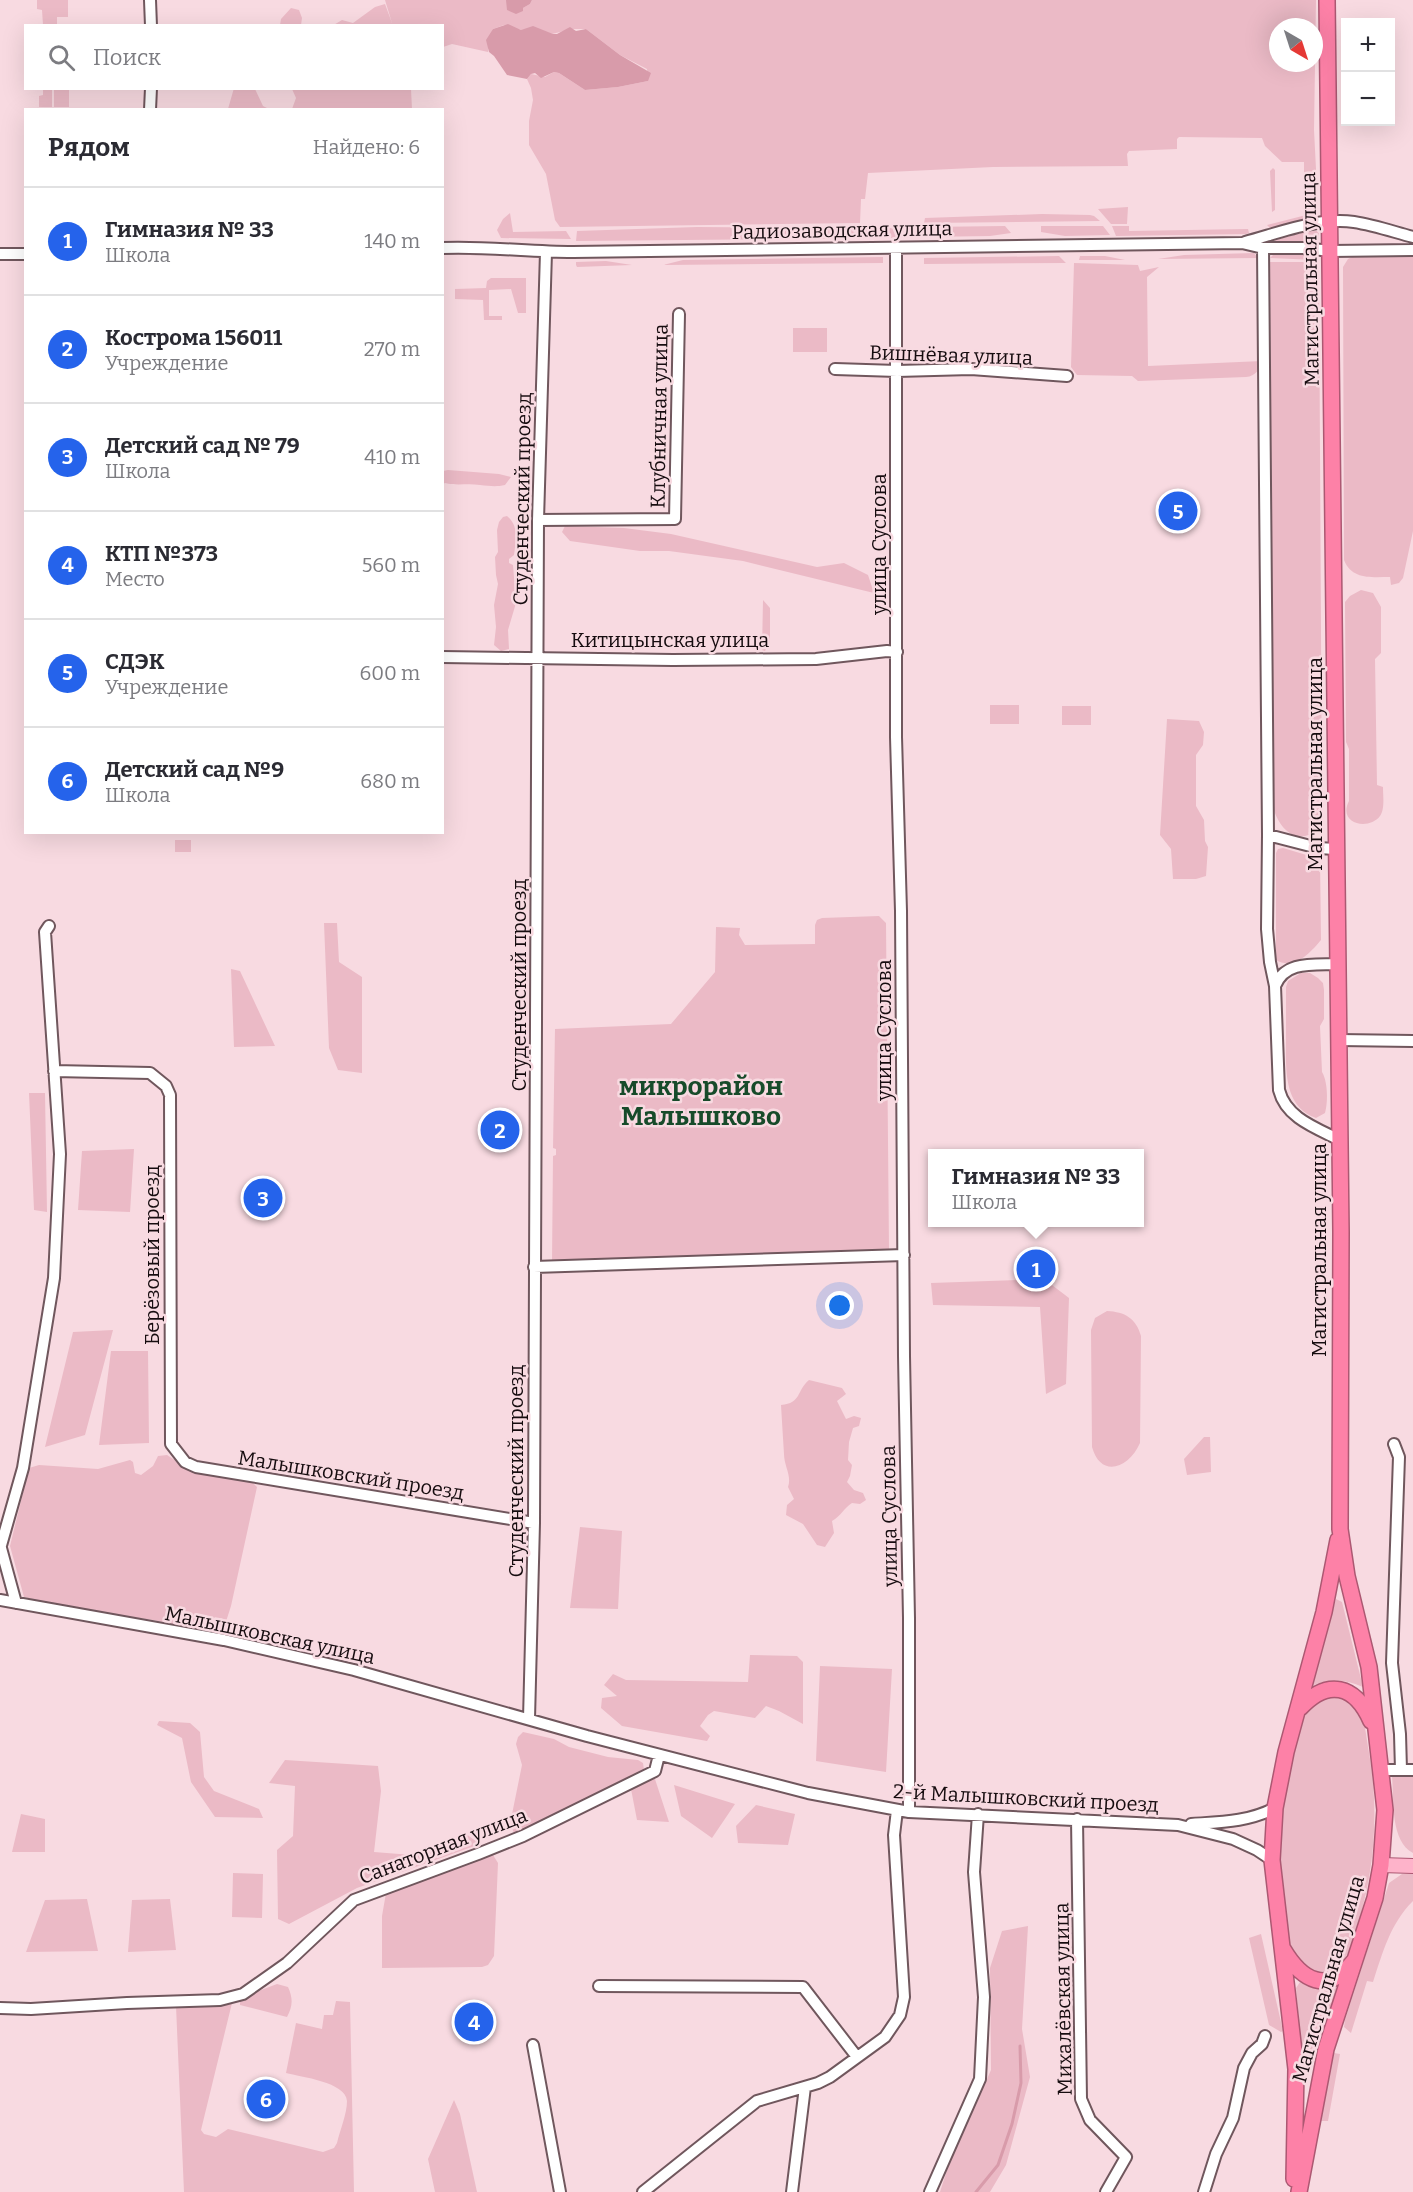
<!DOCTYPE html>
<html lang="ru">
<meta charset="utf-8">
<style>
:root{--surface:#fff;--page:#f2f2f3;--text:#2b2b33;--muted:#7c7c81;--line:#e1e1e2;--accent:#2563eb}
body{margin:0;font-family:Bitter,serif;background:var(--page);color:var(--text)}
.controls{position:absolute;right:18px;top:18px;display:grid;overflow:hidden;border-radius:0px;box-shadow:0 6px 24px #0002}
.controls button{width:54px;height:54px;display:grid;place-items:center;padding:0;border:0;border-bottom:2px solid var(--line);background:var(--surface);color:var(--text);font:30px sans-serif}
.compass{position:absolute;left:1269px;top:18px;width:54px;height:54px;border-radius:50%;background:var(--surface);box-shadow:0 6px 24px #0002;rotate:141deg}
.you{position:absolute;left:840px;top:1306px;width:21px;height:21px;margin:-15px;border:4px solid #fff;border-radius:50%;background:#1a73e8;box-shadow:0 0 0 9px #1a73e833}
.badge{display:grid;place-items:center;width:39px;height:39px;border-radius:50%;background:var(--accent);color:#fff;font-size:20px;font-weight:700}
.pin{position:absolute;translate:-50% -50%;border:3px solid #fff;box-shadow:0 2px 6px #0006}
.popup{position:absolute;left:928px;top:1149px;width:216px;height:78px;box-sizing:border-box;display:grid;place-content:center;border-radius:0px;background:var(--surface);filter:drop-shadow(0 2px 4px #0005);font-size:20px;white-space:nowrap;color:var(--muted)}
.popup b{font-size:22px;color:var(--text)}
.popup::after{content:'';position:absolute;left:50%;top:100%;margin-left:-12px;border:12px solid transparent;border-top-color:var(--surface)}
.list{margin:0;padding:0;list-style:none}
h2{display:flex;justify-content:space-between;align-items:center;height:78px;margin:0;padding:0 24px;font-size:26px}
h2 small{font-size:20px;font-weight:400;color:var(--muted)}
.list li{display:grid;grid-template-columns:39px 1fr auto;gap:18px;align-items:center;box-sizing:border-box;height:108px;padding:0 24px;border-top:2px solid var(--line)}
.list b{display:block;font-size:22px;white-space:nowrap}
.list p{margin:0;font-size:20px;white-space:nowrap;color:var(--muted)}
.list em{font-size:20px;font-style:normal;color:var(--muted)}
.icon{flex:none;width:33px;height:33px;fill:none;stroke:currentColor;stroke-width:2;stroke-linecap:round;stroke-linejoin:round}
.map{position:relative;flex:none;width:1413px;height:2192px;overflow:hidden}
.search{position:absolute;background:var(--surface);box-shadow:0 6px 24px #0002;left:24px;top:24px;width:420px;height:66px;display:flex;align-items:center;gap:15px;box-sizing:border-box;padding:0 21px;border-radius:0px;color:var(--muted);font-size:22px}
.panel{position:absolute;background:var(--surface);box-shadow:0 6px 24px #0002;left:24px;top:108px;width:420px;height:726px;border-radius:0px}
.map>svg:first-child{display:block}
</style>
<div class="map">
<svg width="1413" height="2192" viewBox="0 0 1413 2192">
<rect width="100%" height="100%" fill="#f8dae1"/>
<path fill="#ebbac6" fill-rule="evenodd" d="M37 0H68V17H57V25H43L42 10 37 9Z
M385 0H506L523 8 530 4 532 0H1316L1314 130 1318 208 1304 211V162H1282L1265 146 1262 138 1179 137 1177 139V149L1129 151 1127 154 1128 166 993 167 868 173 865 199H861L860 223 560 227 555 220 546 174 529 145V121L533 100 531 88 527 79 531 74 545 77 554 72 559 73 585 90 618 87 648 81 647 69 620 55 586 29H572L552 34 536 29 521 30 504 25 493 29 488 45V52L452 44 443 47 442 26H332L342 20 353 23 375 7 385 4 392 23ZM1278 27H1314V63H1278Z
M291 8 299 10 302 18 301 25H280L281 19Z
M234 88 255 89 263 106 269 109H228Z
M43 89H52V107H39V96L43 95Z
M54 89H69V107H54Z
M292 89H411L412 109H292L296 98Z
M1273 168 1275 170V210L1272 212 1270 171Z
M1128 207 1127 224H1111L1098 209Z
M1318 212 1309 219 1271 229 1267 225Z
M510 213 513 232 566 231 571 239 501 238 497 230 503 219Z
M1042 214 1090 215 1094 216 1100 221 924 223 925 218Z
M1005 226 1011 233 990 236 924 237 923 229 926 227Z
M1041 226H1103L1110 235 1065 236 1041 232Z
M1112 226H1129V231L1246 229H1248L1249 233 1246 234 1116 236Z
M697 227 874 228 878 232 879 238 576 241 577 231Z
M889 228H915L917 237 889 238 887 233Z
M1313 230 1317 231 1319 233V239L1314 242H1268Z
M1306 252 1317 260 1270 258 1275 253Z
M1413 252V531L1403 578 1399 583 1391 585 1390 577C1371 577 1352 580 1344 560L1343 267 1348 259 1356 255Z
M1254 253 1258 258 1158 259 1184 255Z
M1059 256 1066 263 924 264V258Z
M1080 256H1105L1125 260H1079Z
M883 257V263L663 265 683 260Z
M606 261 632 265 577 267 576 265V262Z
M1269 262H1311L1318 267 1319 272 1322 812 1318 830C1296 846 1279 829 1273 807Z
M1074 263 1138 265 1140 271 1159 267 1147 277 1148 366 1262 361C1259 370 1256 376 1246 377L1138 381 1132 376 1077 375 1071 367Z
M491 278H526V313H518L511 289 489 290V316H502V320H484L483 300 455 299V289L486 288 487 281Z
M793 328H827V352H793Z
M448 470 499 474 511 477 505 485C496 487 490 486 480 485 468 483 457 486 445 483L443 484V471Z
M507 516C519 526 516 540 514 555L509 559V563L513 565 516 603 508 630 509 649 501 651 494 645 496 627 494 605 498 584 496 575 495 557 498 552 497 530 499 522 503 517Z
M565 526 624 528 671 534 817 567 844 563 868 575 874 593 743 561 669 551H640L570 541 562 532Z
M1361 590 1373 593 1381 607V653L1375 659 1377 785 1383 787C1383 796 1385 809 1380 816 1369 831 1337 824 1349 801V749L1346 742 1345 602 1350 596Z
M763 600 770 608V642L765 651 762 650Z
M990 705H1019V724H990Z
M1062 706H1091V725H1062Z
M1167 719 1199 721 1204 732 1203 745 1196 755V806L1204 820 1205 841 1208 847 1206 876 1196 879H1173L1171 849 1160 835Z
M175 840H191V852H175Z
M1283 848 1320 859 1321 940C1311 952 1294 971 1276 960V853L1278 849Z
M879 916 886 923 889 1250 552 1263 553 1156 556 1155V1149L553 1148 555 1029 671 1024 715 972 716 927 740 928 739 935 745 945 815 944V925L817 920 822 918Z
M324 923H337L339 962 362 977V1073L338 1070 329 1048Z
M231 969 240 971 275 1046 234 1047Z
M1301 973H1310L1318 978 1323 983 1324 990V1019L1320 1026 1322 1072C1328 1082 1328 1102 1325 1113L1316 1118C1283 1107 1286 1068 1286 1040 1286 1022 1286 1005 1286 987L1288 981Z
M29 1093H45L47 1212 34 1210Z
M134 1149 130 1212 78 1210 82 1151Z
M1044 1279 1069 1298 1066 1384 1046 1394 1040 1307 933 1305 931 1283Z
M1107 1311C1125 1312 1136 1318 1141 1336L1140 1443C1129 1468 1101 1479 1092 1447L1091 1330 1095 1318Z
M113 1330 85 1435 45 1447 73 1332Z
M111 1351H148L149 1443 99 1445Z
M809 1380 842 1388 846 1394 837 1401 846 1419 854 1416 861 1418 859 1426 853 1428 849 1442 848 1460 852 1465 850 1476 847 1482 854 1490 863 1493 866 1500 860 1504 852 1503C844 1508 841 1516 832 1521L834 1533 825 1547 817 1545 803 1524 786 1515 787 1505 794 1499 788 1487C792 1476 784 1466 784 1454 783 1438 782 1422 781 1405 802 1403 796 1391 809 1380Z
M1204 1437H1210L1211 1472 1187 1475 1184 1459Z
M167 1455 193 1472 252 1482 257 1487 231 1606 222 1634 153 1620 67 1608 24 1597 10 1546 29 1468 39 1465 98 1469 130 1460 133 1462 135 1473 141 1475 153 1466 158 1456Z
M580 1527 622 1531 618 1609 570 1608Z
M1336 1599 1342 1602 1363 1687C1345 1679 1331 1678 1311 1686Z
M750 1655 797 1656 803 1662V1724L779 1711 766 1706 755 1718 714 1711 708 1715 700 1726 710 1736 707 1741 622 1726 601 1708 602 1698 617 1696 604 1685 613 1674 626 1680 748 1682Z
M820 1666 892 1669 886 1772 816 1761Z
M1333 1696C1343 1698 1351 1701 1357 1709 1365 1719 1366 1735 1368 1747 1380 1811 1375 1875 1354 1936 1351 1944 1349 1954 1343 1961 1336 1969 1319 1975 1310 1969 1288 1958 1288 1936 1285 1914 1281 1878 1277 1842 1282 1805 1285 1777 1294 1749 1301 1721 1308 1705 1317 1701 1333 1696Z
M159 1721 190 1723 200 1732 204 1777 214 1791 259 1809 263 1818 215 1817 191 1782 182 1738 157 1725Z
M523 1732 554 1739 569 1747 608 1757 638 1760 643 1763 644 1770 516 1834 514 1833 510 1824 522 1765 516 1744 518 1737Z
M285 1760 378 1766 381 1791 374 1852 412 1855 466 1834 480 1844 357 1888 289 1924 278 1919 277 1850 293 1836 295 1786 269 1783Z
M1413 1775V1853C1390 1841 1394 1800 1392 1776Z
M654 1776 669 1822 637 1820 631 1789Z
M674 1785 735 1804 712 1838 681 1816Z
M756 1805 795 1814 788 1845 738 1843 736 1826Z
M21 1814 45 1819V1852H12Z
M489 1855H493L498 1863 494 1956 488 1965 482 1967 382 1968V1916L386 1893Z
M233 1873 263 1874 262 1918 232 1917Z
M1413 1873V1901C1390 1924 1383 1952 1373 1982L1367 1981 1351 2033 1344 2027 1345 2020 1389 1883 1402 1874Z
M87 1899 98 1951 26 1952 45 1900Z
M170 1899 176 1950 128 1952 132 1900Z
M1028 1926 1022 2029 1030 2077 1006 2165 990 2192H940L948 2167 991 2070 990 1968 1002 1931Z
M1261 1934 1283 2031 1281 2032 1269 2025 1249 1938Z
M1300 1982H1339L1311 2070 1307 2075 1303 2070 1296 1988Z
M277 1984 288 1987C293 1998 293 2006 287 2017L240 2005V1998Z
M336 2001 350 2002 354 2192H184L176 2006 232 2003 201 2130 204 2134 216 2137 228 2129 323 2152 334 2148 337 2143C340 2130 347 2114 347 2101 346 2082 301 2077 286 2073L296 2023 322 2029 324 2015H333Z
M1334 2053 1340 2054 1328 2121H1321L1326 2077Z
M454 2100 460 2114 477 2192H435L428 2159Z"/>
<path fill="#d89baa" d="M506 0H532L530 4 523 8V11L516 14 507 10Z
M508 24 521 30 533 26 553 34H557L570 27 576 31 586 29 620 55 651 73 648 81 618 87 585 90 559 73 554 72 541 78 535 73 531 74 527 79 507 75 494 56 489 52 486 40 493 29Z"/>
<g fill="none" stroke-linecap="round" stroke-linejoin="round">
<path stroke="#d89baa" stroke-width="3" d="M976 2192 998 2165 1012 2124 1021 2083 1020 2046"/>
<defs>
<path id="minor" d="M150 0 151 26
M150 110 151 88
M1245 242C1279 233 1318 217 1354 222 1374 225 1394 232 1413 237
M896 247V737L901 911 904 1356 909 1618V1812
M442 248C486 246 529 252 573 252L1242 243 1263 248H1303L1331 251 1413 250
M1263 248 1268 835 1267 929 1270 962 1275 986 1279 1090C1286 1118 1316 1128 1340 1140
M0 254H26
M835 369 897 371 971 369 1067 376
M538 520 675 519 679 314
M442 657 673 660 816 659 887 651 897 652
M1268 835 1318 848 1336 849
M1275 986C1285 960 1314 965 1338 964
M1339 1040 1413 1041
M54 1071 150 1073 166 1086 170 1095 171 1444 185 1462 196 1467 534 1523
M534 1267 904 1255
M1394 1444 1399 1457 1392 1663 1400 1734 1401 1770
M1 1548 16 1603
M0 1549 23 1468 54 1278 60 1154 45 932 49 926
M0 1600 224 1640 354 1670 587 1736 808 1793 909 1812 1178 1825 1233 1839 1257 1850 1272 1860
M529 1719 534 1523 538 520 546 252
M1381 1770H1413
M1077 1819 1081 2099 1090 2120 1126 2157 1106 2192
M1191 1824C1221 1822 1248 1822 1275 1808
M599 1986 803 1987 857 2057
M0 2008 31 2009 127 2003 220 2000 243 1994 287 1963 354 1900 478 1854 523 1836 655 1771 659 1755
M533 2045 560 2192
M643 2192 757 2101 818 2083 830 2077 885 2037 900 2015 904 1997 894 1835 897 1810
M792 2192 805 2087
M930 2192 980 2079 984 1997 974 1872 978 1814
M1204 2192 1216 2154 1233 2118 1244 2068 1252 2053 1262 2044 1265 2036"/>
<path id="major" d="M1381 1865 1413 1866"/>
<path id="highway" d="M1300 1708C1328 1678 1355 1685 1371 1721
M1283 1949C1302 1981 1327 1995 1354 1961
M1294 2179 1296 2069 1272 1860 1275 1808 1286 1752 1324 1612 1338 1540
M1299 2192 1326 2049 1375 1898 1381 1865 1385 1810 1369 1667 1347 1576 1340 1529 1341 1232 1327 0"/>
</defs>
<use href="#minor" stroke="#70575d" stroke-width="14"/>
<use href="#major" stroke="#ac5872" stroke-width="16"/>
<use href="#highway" stroke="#ac5872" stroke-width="18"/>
<use href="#minor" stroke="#fff" stroke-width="10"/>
<use href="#major" stroke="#feb3ca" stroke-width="14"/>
<use href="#highway" stroke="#fd81a7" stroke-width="15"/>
</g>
<g text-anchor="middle" stroke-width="5" stroke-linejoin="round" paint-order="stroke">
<g font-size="20" fill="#160c0f" stroke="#f8dae1">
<text transform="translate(842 230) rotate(-1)" y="7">Радиозаводская улица</text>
<text transform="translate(1310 279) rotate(-91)" y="7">Магистральная улица</text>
<text transform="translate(951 355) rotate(2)" y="7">Вишнёвая улица</text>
<text transform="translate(659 416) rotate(-89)" y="7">Клубничная улица</text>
<text transform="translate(522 499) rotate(-89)" y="7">Студенческий проезд</text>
<text transform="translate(879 544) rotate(-90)" y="7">улица Суслова</text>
<text x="670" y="647">Китицынская улица</text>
<text transform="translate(1315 764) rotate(-90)" y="7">Магистральная улица</text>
<text transform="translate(519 985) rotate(-90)" y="7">Студенческий проезд</text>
<text transform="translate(884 1030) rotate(-90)" y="7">улица Суслова</text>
<text transform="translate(1319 1250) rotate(-90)" y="7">Магистральная улица</text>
<text transform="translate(152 1255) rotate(-90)" y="7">Берёзовый проезд</text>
<text transform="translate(516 1471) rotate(-90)" y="7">Студенческий проезд</text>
<text transform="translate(351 1475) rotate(9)" y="7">Малышковский проезд</text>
<text transform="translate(889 1516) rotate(-91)" y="7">улица Суслова</text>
<text transform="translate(270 1635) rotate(12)" y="7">Малышковская улица</text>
<text transform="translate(1026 1798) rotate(3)" y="7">2-й Малышковский проезд</text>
<text transform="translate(443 1846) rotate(-21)" y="7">Санаторная улица</text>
<text transform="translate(1328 1979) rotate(-74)" y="7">Магистральная улица</text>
<text transform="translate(1063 1999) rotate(-91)" y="7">Михалёвская улица</text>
</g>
<g font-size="26" font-weight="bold" fill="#174b2a" stroke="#f8dae1">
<text x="701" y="1095">микрорайон<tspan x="701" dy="30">Малышково</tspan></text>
</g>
</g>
</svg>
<div class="controls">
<button>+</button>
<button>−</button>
</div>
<svg class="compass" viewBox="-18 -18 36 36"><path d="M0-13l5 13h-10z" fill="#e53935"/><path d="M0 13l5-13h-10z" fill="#7c7c81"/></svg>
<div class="you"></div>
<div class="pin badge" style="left:1036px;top:1269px">1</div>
<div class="popup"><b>Гимназия № 33</b>Школа</div>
<div class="pin badge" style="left:500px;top:1130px">2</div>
<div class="pin badge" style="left:263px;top:1198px">3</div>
<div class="pin badge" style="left:474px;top:2022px">4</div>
<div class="pin badge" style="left:1178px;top:511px">5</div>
<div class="pin badge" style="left:266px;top:2099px">6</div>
<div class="search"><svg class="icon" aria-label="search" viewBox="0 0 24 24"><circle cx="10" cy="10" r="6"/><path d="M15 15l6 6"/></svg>Поиск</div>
<section class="panel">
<h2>Рядом<small>Найдено: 6</small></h2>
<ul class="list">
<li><span class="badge">1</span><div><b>Гимназия № 33</b><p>Школа</p></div><em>140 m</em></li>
<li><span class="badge">2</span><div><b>Кострома 156011</b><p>Учреждение</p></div><em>270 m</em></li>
<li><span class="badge">3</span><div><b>Детский сад № 79</b><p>Школа</p></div><em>410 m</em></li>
<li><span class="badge">4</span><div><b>КТП №373</b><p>Место</p></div><em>560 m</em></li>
<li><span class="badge">5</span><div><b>СДЭК</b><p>Учреждение</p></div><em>600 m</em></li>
<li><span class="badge">6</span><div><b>Детский сад №9</b><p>Школа</p></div><em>680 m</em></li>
</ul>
</section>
</div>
